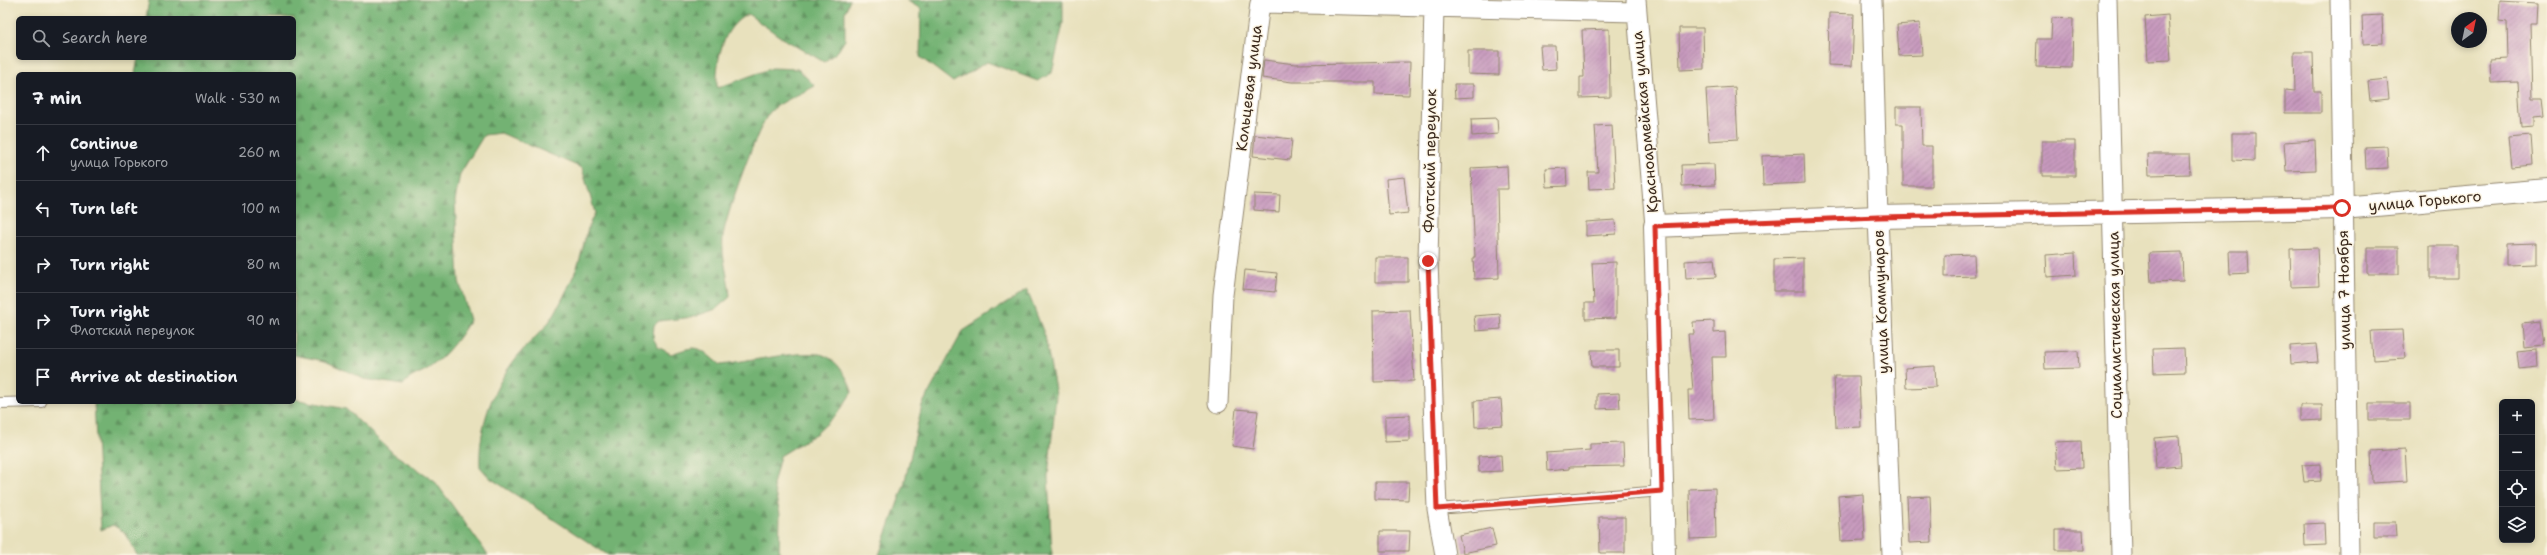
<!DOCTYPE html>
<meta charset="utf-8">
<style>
:root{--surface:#171b24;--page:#20242c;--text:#f1f3f6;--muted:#9ea1a6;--line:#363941}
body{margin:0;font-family:"Shantell Sans",sans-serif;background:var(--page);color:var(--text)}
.controls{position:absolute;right:12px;bottom:12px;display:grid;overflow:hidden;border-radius:6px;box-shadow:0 2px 6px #0003}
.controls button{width:36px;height:36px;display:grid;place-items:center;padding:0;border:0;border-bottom:1px solid var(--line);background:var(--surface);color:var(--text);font:20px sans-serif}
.compass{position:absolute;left:2451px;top:12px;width:36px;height:36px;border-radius:50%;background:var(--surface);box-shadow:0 2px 6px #0003;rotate:33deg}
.stop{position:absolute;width:12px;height:12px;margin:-9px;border:3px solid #d93025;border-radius:50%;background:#fff}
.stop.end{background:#d93025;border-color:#fff;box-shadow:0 1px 4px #0008}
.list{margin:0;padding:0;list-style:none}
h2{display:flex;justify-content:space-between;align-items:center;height:52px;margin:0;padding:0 16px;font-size:17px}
h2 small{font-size:13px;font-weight:400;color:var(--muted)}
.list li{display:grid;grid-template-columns:26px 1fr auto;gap:12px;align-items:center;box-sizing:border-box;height:56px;padding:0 16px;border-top:1px solid var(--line)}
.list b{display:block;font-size:15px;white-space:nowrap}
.list p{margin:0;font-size:13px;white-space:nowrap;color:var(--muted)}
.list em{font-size:13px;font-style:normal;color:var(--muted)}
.icon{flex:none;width:22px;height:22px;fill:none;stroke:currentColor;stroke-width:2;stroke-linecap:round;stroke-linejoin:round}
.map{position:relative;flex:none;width:2547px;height:555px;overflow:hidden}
.search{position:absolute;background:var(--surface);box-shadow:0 2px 6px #0003;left:16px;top:16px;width:280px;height:44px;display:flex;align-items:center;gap:10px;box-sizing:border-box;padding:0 14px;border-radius:6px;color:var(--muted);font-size:15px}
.panel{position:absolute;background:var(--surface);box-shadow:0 2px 6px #0003;left:16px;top:72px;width:280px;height:332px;border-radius:6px}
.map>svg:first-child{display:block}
</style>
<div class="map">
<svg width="2547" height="555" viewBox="0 0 2547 555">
<defs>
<pattern id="forest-firs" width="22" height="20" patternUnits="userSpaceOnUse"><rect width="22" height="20" fill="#73b273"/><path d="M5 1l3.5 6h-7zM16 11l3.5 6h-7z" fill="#60915e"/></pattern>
<pattern id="building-hatch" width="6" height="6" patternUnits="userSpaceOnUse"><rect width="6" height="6" fill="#c79abe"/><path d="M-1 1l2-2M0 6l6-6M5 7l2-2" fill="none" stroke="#a37e9a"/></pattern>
</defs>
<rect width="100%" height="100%" fill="#fcf5e5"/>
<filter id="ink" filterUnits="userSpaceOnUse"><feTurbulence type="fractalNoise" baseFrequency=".025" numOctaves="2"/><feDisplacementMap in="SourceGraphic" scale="8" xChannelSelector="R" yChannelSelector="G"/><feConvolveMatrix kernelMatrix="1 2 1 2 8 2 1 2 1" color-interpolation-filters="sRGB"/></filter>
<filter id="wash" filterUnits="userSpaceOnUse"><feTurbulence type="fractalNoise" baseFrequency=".012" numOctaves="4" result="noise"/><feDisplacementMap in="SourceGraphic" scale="16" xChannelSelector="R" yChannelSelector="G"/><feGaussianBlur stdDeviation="0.9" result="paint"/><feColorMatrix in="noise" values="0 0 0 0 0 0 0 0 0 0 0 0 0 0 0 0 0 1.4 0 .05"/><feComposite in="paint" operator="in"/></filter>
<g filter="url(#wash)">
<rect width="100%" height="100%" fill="#e8e1bd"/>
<path fill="url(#forest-firs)" stroke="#576e48" d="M149 0H850L845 12V40L838 51 824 62 779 36 748 14C721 27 716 62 717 88L772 68 798 69 815 86C803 93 779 102 770 112 759 123 724 220 723 237 721 258 729 277 730 297L716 309 693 317 659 321 654 325 653 338 658 347 671 354C700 344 697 346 720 365 748 362 793 351 819 354 835 356 849 378 852 392L839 412 817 433 780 456 773 485 780 514 779 555H608L490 478 480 467C478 431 491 391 513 362 526 343 545 332 556 311 563 298 570 284 576 270 584 251 584 231 595 213L582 168 501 133 484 135 460 174 455 201 459 281 470 320C460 337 446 356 429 368 420 374 409 376 403 385L364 379 325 361 294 355V74H135L138 58H294V18H146Z
M906 0H1063V24L1052 73 1038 81 987 62 953 82 920 57 921 9Z
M1027 290 1045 336 1056 395 1048 476 1052 555H879L904 485 922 405 963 331Z
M294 399 346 409 394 454 434 480 488 555H137L124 532 113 525 101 530 94 402H294Z"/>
<g id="blocks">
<path fill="url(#building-hatch)" d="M2500 1 2538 3 2537 23H2530L2532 99H2541L2543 116 2533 117V127L2521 128 2518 82 2491 83 2490 60 2508 59 2507 22 2499 21Z
M1829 13 1854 14 1852 66 1828 65Z
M2168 15 2171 60 2148 61 2145 17Z
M2382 15 2383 43 2363 44 2362 16Z
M2052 18 2073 19 2072 68 2036 67 2037 39H2051Z
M1920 23 1922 55 1899 56 1897 25Z
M1679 28H1703L1704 69 1680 70Z
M1609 29 1610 97 1580 98V77H1584L1582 30Z
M1540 46H1555L1556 69 1542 70Z
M1468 51H1499V75L1468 74Z
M2294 52H2313L2314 91H2321V113H2285V90L2295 91Z
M1264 60 1295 64 1410 62 1409 95 1375 94V82H1292L1262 78Z
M2387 79 2389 99 2370 101 2368 81Z
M1454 84H1474V97L1455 98Z
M1735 87 1738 139 1709 141 1706 89Z
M1896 107H1921L1922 146H1932V186H1903V124H1896Z
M1497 118 1498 134 1472 136 1471 119Z
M1612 125 1615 188 1589 189 1588 172H1598L1595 126Z
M2232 133H2255V161L2232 160Z
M1255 135 1292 139 1290 160 1253 156Z
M2531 135 2533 165 2511 167 2508 137Z
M2315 140 2316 170 2286 171 2284 142Z
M2042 141H2075V176H2042Z
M2387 146 2388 168 2366 169 2365 147Z
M1804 154 1805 183 1763 185 1762 156Z
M2148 154H2189L2190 174 2149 175Z
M1714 164 1715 185 1682 186 1681 165Z
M1507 166 1508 189H1497L1499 278 1474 279 1473 257H1475L1471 168Z
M1566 168 1567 186 1547 187 1546 169Z
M1404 177 1408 213 1389 215 1386 179Z
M1254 194 1280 195 1279 212 1254 210Z
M1615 220 1616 234 1586 236V222Z
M2536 243V264L2507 265V244Z
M2430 246H2457V278H2430Z
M2367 247H2399V274H2367Z
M2317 248 2319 286 2291 287 2290 249Z
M2229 251H2248L2249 273 2230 274Z
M2182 252 2183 281 2151 282 2149 253Z
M2075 253 2076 275 2047 277 2046 255Z
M1974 254 1975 276 1945 277V255Z
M1375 257H1408V282H1375Z
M1803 258V291H1774V259Z
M1714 259 1716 277 1686 279 1685 261Z
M1616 262V318L1585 319V303H1594L1592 263Z
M1245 270 1277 273 1275 292 1243 289Z
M1410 310 1414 381 1374 382 1373 311Z
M1500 314 1501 329 1476 331 1474 316Z
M1714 321V333L1725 332 1726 357H1712L1714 419 1689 420 1688 390H1693L1688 334H1694L1693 322Z
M2540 322 2543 345 2524 347 2522 324Z
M2403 330 2405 358 2373 360 2371 331Z
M2316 344 2318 362 2291 364 2290 346Z
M2184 348 2185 372 2154 373 2153 349Z
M2537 349 2538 367 2519 369 2517 351Z
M1591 350H1619V367H1592Z
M2078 351 2079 368 2045 369 2044 352Z
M1935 366 1936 387 1906 388 1905 368Z
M1834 376H1859L1861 427 1836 428Z
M1619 393 1620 408 1597 409V394Z
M1501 399 1503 425 1475 427 1474 401Z
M2369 403H2410V420H2369Z
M2300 405H2322V420L2300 421Z
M1236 409 1258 411 1253 449 1232 446Z
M1410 415V441L1385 442V416Z
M2179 436 2181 466 2156 468 2154 438Z
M2081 441 2082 468 2057 469 2055 442Z
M1623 443 1624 466 1569 467V469L1547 471 1546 453 1590 450V444Z
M2405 449 2407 481 2372 483 2371 451Z
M1501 455 1502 471 1479 472 1478 456Z
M2320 464 2321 481 2304 482 2302 465Z
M1375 482H1409L1408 500 1375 499Z
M1715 488 1716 538 1690 539 1689 489Z
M1863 494 1865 540 1841 541 1838 496Z
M1930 496 1932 542 1909 543 1907 497Z
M1599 517H1625V553H1600Z
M2374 522H2395L2396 537H2374Z
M2324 523 2325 545 2305 546 2304 524Z
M1492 528 1496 546 1463 553 1459 535Z
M2056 530H2083L2084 550H2056Z
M1380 531H1410L1409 551H1380Z"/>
</g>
</g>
<g filter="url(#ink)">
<use href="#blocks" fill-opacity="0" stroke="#92866e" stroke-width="1"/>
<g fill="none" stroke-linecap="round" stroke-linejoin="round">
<defs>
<path id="service" d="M0 403 41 402
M1437 509 1662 491"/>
<path id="minor" d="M1636 0 1655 226
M1872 0 1878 217 1892 555
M2107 0 2121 555
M2340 0 2349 555
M1434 7 1428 261 1437 509 1445 555
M1218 403 1223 295 1260 3 1635 12"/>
<path id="tertiary" d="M1664 555 1655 226 1878 217 2342 208 2547 190"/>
</defs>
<use href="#service" stroke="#92866e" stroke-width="12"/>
<use href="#minor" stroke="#92866e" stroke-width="21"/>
<use href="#tertiary" stroke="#92866e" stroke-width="24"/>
<use href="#service" stroke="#fff" stroke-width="10"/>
<use href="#minor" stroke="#fff" stroke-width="19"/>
<use href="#tertiary" stroke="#fff" stroke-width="22"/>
</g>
</g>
<g fill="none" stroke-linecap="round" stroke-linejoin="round" filter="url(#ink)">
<path stroke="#d93025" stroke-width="5" d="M1428 261 1437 509 1662 491 1655 226 1878 217 2342 208"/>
</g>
<g text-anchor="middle" stroke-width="3" stroke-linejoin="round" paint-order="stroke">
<g font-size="15" fill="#3b2a1e" stroke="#fcf5e5">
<text transform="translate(1249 88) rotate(-83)" y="5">Кольцевая улица</text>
<text transform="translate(1645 122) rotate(-95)" y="5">Красноармейская улица</text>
<text transform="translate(1430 161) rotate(-89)" y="5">Флотский переулок</text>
<text transform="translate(2425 201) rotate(-5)" y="5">улица Горького</text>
<text transform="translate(2344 290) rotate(-91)" y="5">улица 7 Ноября</text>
<text transform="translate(1881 302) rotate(-92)" y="5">улица Коммунаров</text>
<text transform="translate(2115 325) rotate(-91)" y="5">Социалистическая улица</text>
</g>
</g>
</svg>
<div class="controls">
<button>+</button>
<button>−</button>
<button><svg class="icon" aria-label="locate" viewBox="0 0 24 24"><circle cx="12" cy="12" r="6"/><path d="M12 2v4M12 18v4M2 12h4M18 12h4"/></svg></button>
<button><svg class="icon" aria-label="layers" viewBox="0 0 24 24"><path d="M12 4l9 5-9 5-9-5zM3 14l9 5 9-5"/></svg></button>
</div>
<svg class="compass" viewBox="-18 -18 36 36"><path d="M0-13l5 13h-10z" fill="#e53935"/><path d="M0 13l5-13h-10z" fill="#9ea1a6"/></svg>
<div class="stop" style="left:2342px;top:208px"></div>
<div class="stop end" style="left:1428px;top:261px"></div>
<div class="search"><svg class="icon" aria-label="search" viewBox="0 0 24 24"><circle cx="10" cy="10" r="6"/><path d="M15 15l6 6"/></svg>Search here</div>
<section class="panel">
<h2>7 min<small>Walk · 530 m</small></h2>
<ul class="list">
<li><svg class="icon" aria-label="ahead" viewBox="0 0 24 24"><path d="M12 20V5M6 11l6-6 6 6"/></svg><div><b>Continue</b><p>улица Горького</p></div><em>260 m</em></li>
<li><svg class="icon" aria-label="left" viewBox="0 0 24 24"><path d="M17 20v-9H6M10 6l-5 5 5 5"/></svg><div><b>Turn left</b></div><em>100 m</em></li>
<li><svg class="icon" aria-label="right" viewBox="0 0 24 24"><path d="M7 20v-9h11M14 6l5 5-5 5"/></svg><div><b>Turn right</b></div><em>80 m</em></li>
<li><svg class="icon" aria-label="right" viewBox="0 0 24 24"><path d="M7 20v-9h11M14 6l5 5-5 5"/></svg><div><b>Turn right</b><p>Флотский переулок</p></div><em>90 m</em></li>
<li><svg class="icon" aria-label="arrive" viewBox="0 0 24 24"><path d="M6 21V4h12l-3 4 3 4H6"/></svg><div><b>Arrive at destination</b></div></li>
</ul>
</section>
</div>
